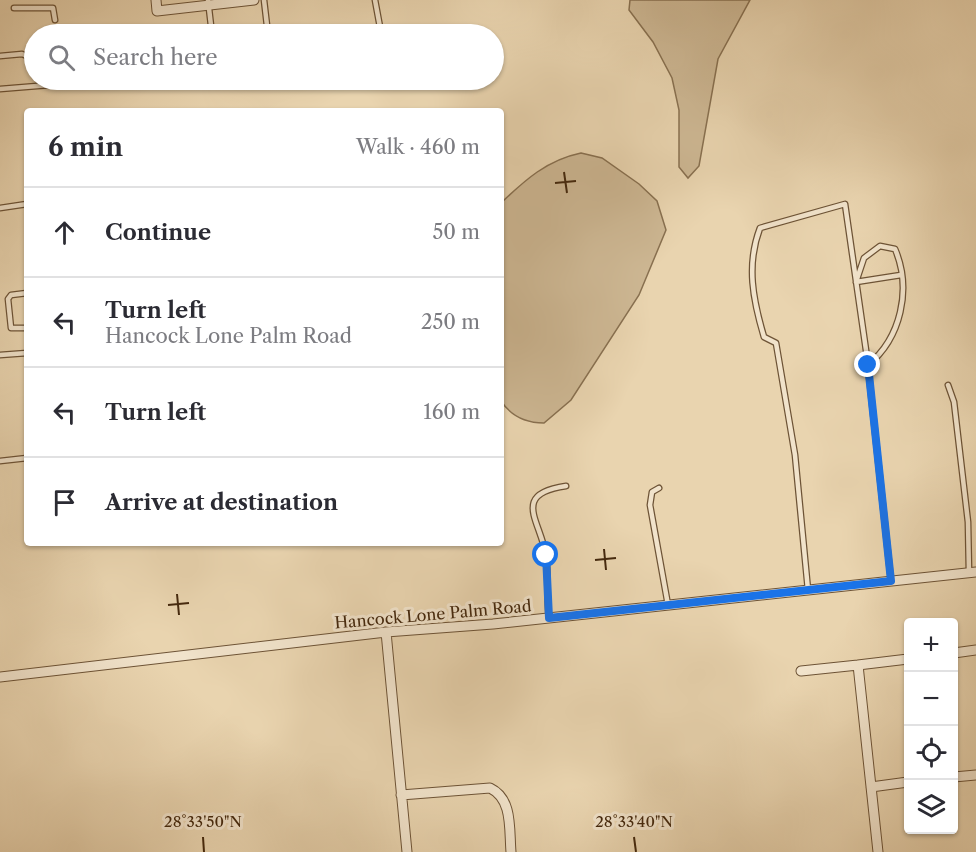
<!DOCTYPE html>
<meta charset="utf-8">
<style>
:root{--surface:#fff;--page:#f7f7f7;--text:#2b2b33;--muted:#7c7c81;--line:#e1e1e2}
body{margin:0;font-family:"Libre Caslon Text",serif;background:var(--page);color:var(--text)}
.controls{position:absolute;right:18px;bottom:18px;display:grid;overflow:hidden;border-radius:6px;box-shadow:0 2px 4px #0004}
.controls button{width:54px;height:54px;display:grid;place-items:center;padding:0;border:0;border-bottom:2px solid var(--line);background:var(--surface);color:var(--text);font:30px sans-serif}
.stop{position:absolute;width:18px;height:18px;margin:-14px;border:4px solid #1a73e8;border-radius:50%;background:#fff}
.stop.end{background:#1a73e8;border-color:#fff;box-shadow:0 2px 6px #0008}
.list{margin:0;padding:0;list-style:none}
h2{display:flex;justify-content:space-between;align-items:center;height:78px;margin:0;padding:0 24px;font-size:26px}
h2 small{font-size:20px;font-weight:400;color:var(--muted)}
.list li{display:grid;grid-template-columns:39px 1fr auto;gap:18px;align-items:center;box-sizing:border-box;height:90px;padding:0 24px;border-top:2px solid var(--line)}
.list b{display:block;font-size:22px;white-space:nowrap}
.list p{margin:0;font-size:20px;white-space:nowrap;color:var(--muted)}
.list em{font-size:20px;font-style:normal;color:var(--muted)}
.icon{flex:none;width:33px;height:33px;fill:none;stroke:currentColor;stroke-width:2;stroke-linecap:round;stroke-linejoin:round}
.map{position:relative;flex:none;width:976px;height:852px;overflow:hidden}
.search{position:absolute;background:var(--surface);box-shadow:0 2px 4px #0004;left:24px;top:24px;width:480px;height:66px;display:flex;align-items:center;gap:15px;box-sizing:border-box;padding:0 21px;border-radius:33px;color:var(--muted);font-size:22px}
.panel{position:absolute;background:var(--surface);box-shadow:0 2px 4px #0004;left:24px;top:108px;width:480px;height:438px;border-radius:6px}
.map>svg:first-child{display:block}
</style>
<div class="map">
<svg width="976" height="852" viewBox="0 0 976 852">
<rect width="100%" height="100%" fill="#e9d4af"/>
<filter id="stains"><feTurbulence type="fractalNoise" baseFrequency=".00333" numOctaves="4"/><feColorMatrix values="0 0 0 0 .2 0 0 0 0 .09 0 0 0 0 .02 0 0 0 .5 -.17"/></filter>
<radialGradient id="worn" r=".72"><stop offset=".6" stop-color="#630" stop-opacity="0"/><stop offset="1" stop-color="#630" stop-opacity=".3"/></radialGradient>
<path fill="#cdb793" stroke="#887050" stroke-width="1.5" d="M630 0H750L718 59 699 166 688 178 679 167V110L672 78 653 42 629 10Z
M581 153 602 158 639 184 657 201 666 230 639 295 571 400 544 423C526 423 511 416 501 401V203C525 180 547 160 581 153Z"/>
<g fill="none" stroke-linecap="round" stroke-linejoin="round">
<defs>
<path id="lane" d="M208 0 212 34
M264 0 268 34
M375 0 380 27
M14 8H53L55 20
M0 56 22 54 34 59
M0 89 62 84 61 80
M0 208 27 204
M27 293 11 295 8 299 11 328H27
M0 355 27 353
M868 365C901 338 912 289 895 249L880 246 864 258 856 282 901 275
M948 385 954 402 968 522 969 573
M0 461 27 458
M659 488 652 492 650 505 668 605
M808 590 795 455 776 343 764 337C753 300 746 265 760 228L845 204 867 357 891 581
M549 618C546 597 549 576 546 556 541 521 510 494 566 486"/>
<path id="street" d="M156 0 157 11 254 0
M386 632 407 852
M954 653 976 650
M801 671 858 665
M0 677 386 632 493 624 976 572
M954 777 976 775
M871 787 908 782
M401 795 490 788C513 799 509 829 511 852
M878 852 858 665 908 659"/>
</defs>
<use href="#lane" stroke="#6d5336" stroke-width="7"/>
<use href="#street" stroke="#6d5336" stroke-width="11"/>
<use href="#lane" stroke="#f1e3cb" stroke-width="4.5"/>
<use href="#street" stroke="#f1e3cb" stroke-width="9"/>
</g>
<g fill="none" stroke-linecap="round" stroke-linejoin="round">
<path stroke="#1a73e8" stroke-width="8" d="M546 555 549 618 891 581 868 365"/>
</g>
<path fill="none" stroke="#44280d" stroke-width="2" d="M564 172 567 193M555 183 576 181M604 549 606 570M595 560 616 558M177 594 179 615M168 605 189 603M203 837 204 852M634 837 636 852"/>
<g text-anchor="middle" stroke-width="6" stroke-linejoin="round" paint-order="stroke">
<g font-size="16" fill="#44280d" stroke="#f1e3cb">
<text transform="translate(433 614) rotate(-5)" y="6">Hancock Lone Palm Road</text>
</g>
</g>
<g font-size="15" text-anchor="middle" fill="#44280d" stroke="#f1e3cb" stroke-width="6" stroke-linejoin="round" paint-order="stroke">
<text x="203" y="827">28°33'50"N</text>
<text x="634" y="827">28°33'40"N</text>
</g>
<rect width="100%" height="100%" filter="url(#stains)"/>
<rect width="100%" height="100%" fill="url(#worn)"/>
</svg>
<div class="controls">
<button>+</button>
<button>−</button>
<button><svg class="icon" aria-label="locate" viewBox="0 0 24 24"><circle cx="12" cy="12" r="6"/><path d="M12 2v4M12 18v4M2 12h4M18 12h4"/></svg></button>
<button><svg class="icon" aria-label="layers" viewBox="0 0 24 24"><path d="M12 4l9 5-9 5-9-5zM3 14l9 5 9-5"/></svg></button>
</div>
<div class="stop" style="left:546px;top:555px"></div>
<div class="stop end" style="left:868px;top:365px"></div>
<div class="search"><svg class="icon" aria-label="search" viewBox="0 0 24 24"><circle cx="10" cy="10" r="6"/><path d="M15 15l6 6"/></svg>Search here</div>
<section class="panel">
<h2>6 min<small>Walk · 460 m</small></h2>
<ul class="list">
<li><svg class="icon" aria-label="ahead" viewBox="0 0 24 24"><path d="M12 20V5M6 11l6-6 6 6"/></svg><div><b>Continue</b></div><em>50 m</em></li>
<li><svg class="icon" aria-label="left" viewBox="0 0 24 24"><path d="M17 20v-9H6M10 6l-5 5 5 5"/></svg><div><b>Turn left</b><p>Hancock Lone Palm Road</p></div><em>250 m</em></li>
<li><svg class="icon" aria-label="left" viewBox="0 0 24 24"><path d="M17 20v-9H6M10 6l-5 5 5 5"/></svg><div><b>Turn left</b></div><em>160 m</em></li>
<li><svg class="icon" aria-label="arrive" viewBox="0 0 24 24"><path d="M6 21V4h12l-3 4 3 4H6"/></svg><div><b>Arrive at destination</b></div></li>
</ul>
</section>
</div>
